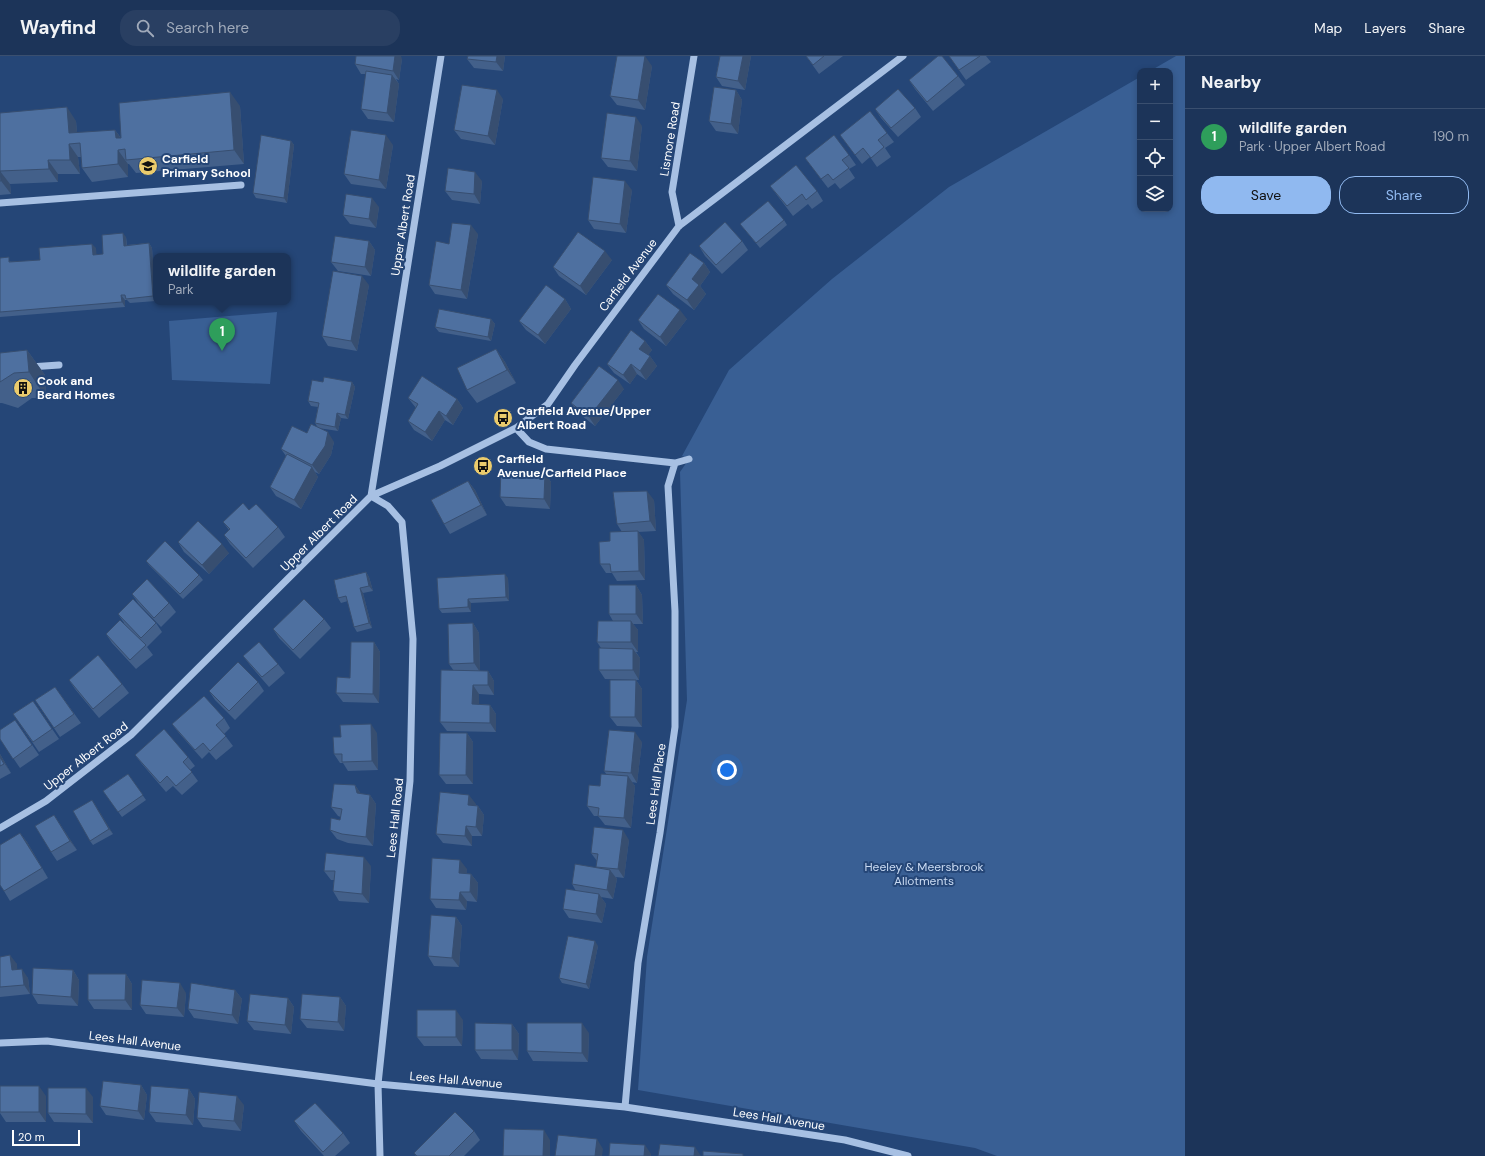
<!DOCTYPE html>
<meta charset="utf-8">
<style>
:root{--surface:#1c3459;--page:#293f62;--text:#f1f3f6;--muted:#a0aaba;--line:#3a4f6f;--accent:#90b9f0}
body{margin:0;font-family:"DM Sans",sans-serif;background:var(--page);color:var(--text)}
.controls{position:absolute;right:12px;top:12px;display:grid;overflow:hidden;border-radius:8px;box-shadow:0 2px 6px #0003}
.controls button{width:36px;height:36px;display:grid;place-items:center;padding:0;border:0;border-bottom:1px solid var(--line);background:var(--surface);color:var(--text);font:20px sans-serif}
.scale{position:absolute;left:12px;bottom:10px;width:68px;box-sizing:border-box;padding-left:4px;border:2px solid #fff;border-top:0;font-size:11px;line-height:14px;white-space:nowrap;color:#fff;-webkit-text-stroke:3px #254677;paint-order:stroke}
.you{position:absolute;left:727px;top:714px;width:14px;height:14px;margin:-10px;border:3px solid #fff;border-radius:50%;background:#1a73e8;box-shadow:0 0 0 6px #1a73e833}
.badge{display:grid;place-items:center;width:26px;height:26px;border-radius:50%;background:var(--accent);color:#fff;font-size:13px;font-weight:700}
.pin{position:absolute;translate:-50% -33px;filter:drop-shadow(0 1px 2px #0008)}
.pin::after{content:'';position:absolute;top:21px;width:14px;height:12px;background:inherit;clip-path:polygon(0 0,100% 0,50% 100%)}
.popup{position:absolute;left:153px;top:197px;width:138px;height:52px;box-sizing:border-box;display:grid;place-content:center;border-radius:8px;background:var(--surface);filter:drop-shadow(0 1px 3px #0005);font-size:13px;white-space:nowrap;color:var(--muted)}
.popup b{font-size:15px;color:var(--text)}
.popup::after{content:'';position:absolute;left:50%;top:100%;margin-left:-8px;border:8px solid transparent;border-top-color:var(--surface)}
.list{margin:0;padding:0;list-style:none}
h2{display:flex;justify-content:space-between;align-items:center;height:52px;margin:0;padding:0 16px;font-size:17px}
h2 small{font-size:13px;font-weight:400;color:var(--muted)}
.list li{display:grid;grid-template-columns:26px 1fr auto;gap:12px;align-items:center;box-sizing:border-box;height:56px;padding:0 16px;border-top:1px solid var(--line)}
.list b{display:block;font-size:15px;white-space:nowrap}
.list p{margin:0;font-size:13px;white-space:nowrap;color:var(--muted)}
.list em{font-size:13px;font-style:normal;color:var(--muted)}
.actions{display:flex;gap:8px;padding:12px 16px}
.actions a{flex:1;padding:9px 0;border:1px solid var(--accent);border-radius:16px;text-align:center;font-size:14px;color:var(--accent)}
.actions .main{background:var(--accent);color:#111}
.icon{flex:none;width:22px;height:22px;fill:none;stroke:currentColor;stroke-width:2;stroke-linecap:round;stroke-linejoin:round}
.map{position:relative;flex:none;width:1185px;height:1100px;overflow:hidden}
header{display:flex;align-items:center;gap:24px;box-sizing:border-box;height:56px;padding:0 20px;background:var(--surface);border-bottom:1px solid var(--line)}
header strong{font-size:19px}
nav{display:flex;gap:22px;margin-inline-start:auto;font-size:14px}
.search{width:280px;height:36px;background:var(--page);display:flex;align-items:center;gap:10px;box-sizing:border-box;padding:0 14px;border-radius:16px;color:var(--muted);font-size:15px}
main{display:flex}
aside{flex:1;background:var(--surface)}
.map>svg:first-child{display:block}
</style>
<header>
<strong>Wayfind</strong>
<div class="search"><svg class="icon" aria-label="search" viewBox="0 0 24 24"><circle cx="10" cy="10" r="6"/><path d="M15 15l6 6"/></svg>Search here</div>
<nav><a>Map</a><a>Layers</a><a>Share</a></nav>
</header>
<main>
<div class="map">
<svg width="1185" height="1100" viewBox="0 0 1185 1100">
<rect width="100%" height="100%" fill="#254677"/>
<path fill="#395f94" d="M1176 0H1185V1100H997L975 1092 638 1034 647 901 687 644 680 416 689 403 682 400 729 314 832 223 949 131 1140 21V153H1170V15H1150Z
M277 256 270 328 172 324 169 265Z"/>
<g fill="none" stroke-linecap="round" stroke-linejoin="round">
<path stroke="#a7c0e3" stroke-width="7" d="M0 147 241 129
M679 170 672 136 694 0
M30 311 59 309
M516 372 529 386 546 393 675 407 689 403
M371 440 440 410 516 372 548 348 575 309 679 170 903 0
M371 440 388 450 402 466 413 583 410 725 378 1028 380 1100
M0 772 46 745 131 679 371 440 441 0
M0 987 47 985 378 1028 625 1051 845 1084 908 1100
M625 1051 638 907 660 777 675 671V555L668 430 675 407"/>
</g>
<path fill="#43608a" d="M505 0 503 15 474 12 467 3Z
M720 0H751L745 34 722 30 716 21Z
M806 0H843L819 18Z
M949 0H986L991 6 966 24Z
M402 3 399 24 396 23 399 28 394 66 368 63 361 53 366 18H361L355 8Z
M652 10 645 54 617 49 610 40Z
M958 20 965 29 933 55 915 33 909 24Z
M736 34 742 44 738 78 716 75 709 65Z
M503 43 495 89 461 83 454 74Z
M240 50 244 108 136 117 129 108H128V121L92 126 82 112 81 101H78L80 118H58V126L10 128 11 138 0 139V57L76 65 77 77 115 74 121 82Z
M915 52 921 61 898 81 881 62 875 53Z
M642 70 637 115 608 111 601 102Z
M887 77 894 86 885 92 891 101 877 111 870 101 862 108 840 79Z
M291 85 294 89 287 147 256 142 253 137Z
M393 89 386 133 351 128 344 118Z
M849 99 856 109 849 113 855 122 840 133 835 127 828 132 805 102Z
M482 125 480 148 452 144 445 135Z
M770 130 817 135 823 145 812 153 808 148 793 160Z
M632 134 626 177 594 173 588 164Z
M379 151 376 172 350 168 343 159Z
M784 164 787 169 760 192 740 168Z
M478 178 467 243 435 238 429 229 449 188Z
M126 181 127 189 149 187 152 192 156 245 130 247 127 244H125V251L0 261V202L12 206 40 204 96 192V199L103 198Z
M369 185 375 194 371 220 338 215 331 206Z
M742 185 748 194 722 218 705 200 699 190Z
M612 204 586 239 559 220 553 211Z
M704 207 710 216 700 230 706 238 694 254 673 238 666 229Z
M369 229 357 295 328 290 322 280Z
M565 243 571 253 545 288 526 274 519 265Z
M491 263 495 268 491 285 439 276 435 271Z
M687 263 666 290 644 273 638 264Z
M645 285 652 294 648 299 650 300 657 310 646 324 637 318 630 328 614 317 607 308Z
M496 293 505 306 516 327 477 347 467 334Z
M27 294 45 319 46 342H32L18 352 2 347H0V297Z
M323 326H352L355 331 348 363 341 362 338 375 318 372 315 367 318 351 311 350 308 345Z
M624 333 595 370 577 356 571 347Z
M408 342 457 343 463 352 453 369 445 364 432 385 414 374 408 365 416 352Z
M307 377 334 386 331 399 319 418 315 416 318 421 301 453 276 440 270 431 286 400 281 393Z
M545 417 551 426 550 453 506 450 500 441Z
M468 425 475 434 487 459 450 478 444 468Z
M654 444 656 475 638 476 644 484 645 524 617 525 612 517H606L600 508 610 485 622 476 617 468Z
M223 466 278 471 285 481 253 512 230 488 224 479 229 474Z
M178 486 229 497 209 518 184 496Z
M146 505 199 519 203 524 183 543 149 509Z
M366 516 369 521 373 535 363 537 372 572 357 576 354 571 348 545 341 547 338 542Z
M508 522 509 545 471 547V556L442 557 439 553Z
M636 529 642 539 643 568H633L638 574V596H636L640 602 639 624 605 623 599 614 601 592 597 586 613 565 609 558Z
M132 538 169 547 176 556 161 571 138 547Z
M118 558 156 567 162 576 147 591 153 599 136 613 112 587 106 578 124 567Z
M324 563 331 572 300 603 279 582 273 573Z
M473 567 479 577 480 615H488L494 625V639L479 638V648L490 649 496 658V676L447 675 440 666 454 615 449 608Z
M374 586 380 596 379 647 343 646 336 637 350 622Z
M243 600 278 608 285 617 269 631 250 609Z
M69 624 122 628 129 637 99 662 75 633Z
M636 624 642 633V671L617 670 610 661Z
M258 626 264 635 235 664 215 644 209 635Z
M55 631 81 667 60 681 35 644Z
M33 645 59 683 39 696 13 658Z
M224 662 230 672 224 678 233 690 216 704 209 696 202 703 179 677 172 668Z
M15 664 39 699 20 712 0 683Z
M377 677 378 714 348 715 343 707H340L334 698 341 681Z
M467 677 473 686V728H446L439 719Z
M642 686 637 727 632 726 635 730 631 772 605 769 598 760H594L587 750 607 719 604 715Z
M0 698 11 717 0 723Z
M135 699 188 701 195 710 190 714 198 725 182 739 173 730 166 736 142 708Z
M128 718 146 744 122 761 103 735Z
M355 729 361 738 370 739 376 748 373 790 348 787 337 783 330 774 340 764 341 761 338 760 331 751Z
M92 744 113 778 93 789 90 785Z
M476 748V749L478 750 484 759 482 780H472V790L443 787 436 778Z
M54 759 77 794 57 805 51 796Z
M20 777 27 786 48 822 10 845 4 835Z
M629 784 624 822 616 821 617 823 613 843 601 841 606 848 602 867 569 862 563 853 576 835 572 828 597 812 596 811 597 805 591 797Z
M371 810 369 847 339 845 333 835 334 824H331L324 815Z
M467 813 466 818H471L478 827 477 846 467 845 466 854 436 852 430 843Z
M456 861 462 870 459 911 434 910 428 900Z
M598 890 589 933 562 927 559 922Z
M0 901 17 908V914L28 922 30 938 0 941Z
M73 914 79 924 78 950 38 948 32 938Z
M126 918 132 928V954L94 953 88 944Z
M235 934 242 943 238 968 194 962 188 953Z
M186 937 184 961 146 958 140 949Z
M340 941 346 950 344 975 307 972 300 963Z
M288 942 294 951 291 978 254 974 247 965Z
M463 964 462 990H424L417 981Z
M512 968 519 978 518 1004 481 1003 475 994Z
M589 977 588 1006 533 1005 527 995Z
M141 1029 147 1039 144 1064 106 1059 100 1050Z
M0 1030 46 1040V1066H6L0 1057Z
M189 1033 195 1043 193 1069 156 1066 149 1056Z
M93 1041V1067L54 1066 48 1057Z
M244 1049 241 1075 203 1071 197 1062Z
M294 1065 343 1077 350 1087 335 1100H324L301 1075Z
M474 1075 480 1084 464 1100H416L414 1097Z"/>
<path fill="#374e70" d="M395 0H401L402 3 399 24 393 15Z
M497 0H505L503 15 496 6Z
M645 0 652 10 645 54 638 44Z
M743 0H751L745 34 738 25Z
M392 19 399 28 394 66 387 57Z
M497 34 503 43 495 89 488 80Z
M736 34 742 44 738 78 731 68Z
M230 36 240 50 244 108 234 94Z
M67 51 76 65 78 87 69 77Z
M636 61 642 70 637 115 630 105Z
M115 74 125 88 116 82Z
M386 79 393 89 386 133 379 124Z
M291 85 294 89 287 147 284 142Z
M69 88 78 101 80 118 70 104Z
M118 94 128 108V121L118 108Z
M48 104 58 118V126L49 113Z
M0 115 10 128 11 138 1 125Z
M475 116 482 125 480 148 474 138Z
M625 125 632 134 626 177 620 168Z
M372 142 379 151 376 172 369 163Z
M471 169 478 178 467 243 461 234Z
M123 177 126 181 127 194 124 190Z
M369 185 375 194 371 220 365 211Z
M149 187 152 192 156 244 153 240Z
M92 188 96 192 97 204 93 199Z
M605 195 612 204 586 239 580 230Z
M704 207 710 216 700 230 706 238 694 254 687 244 692 223Z
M362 220 369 229 357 295 351 285Z
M121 239 125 244V251L122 246Z
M565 243 571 253 545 288 538 279Z
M680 254 687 263 666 290 660 281Z
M491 263 495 268 491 285 488 281Z
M645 285 652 294 646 302 639 293Z
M496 293 505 306 516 327 507 314Z
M27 294 45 319 46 342 29 316Z
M650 300 657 310 646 324 640 315Z
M631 308 637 318 630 328 623 319Z
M618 324 624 333 595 370 589 361Z
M352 326 355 331 348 363 345 359Z
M457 343 463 352 453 369 446 360Z
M439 355 445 364 432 385 425 376Z
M337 357 341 362 338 375 335 371Z
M328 376 334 386 331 399 319 418 312 409Z
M312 411 318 421 301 453 294 444Z
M545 417 551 426 550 453 544 443Z
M468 425 475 434 487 459 481 449Z
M647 435 654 444 656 475 650 465Z
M638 475 644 484 645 524 639 515Z
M222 488 229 497 209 518 202 509Z
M366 516 369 521 373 535 369 530Z
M505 518 508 522 509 545 506 541Z
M636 529 642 539 643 568 636 558Z
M360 532 363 537 372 572 369 567Z
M468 543 471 547V556L468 551Z
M631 565 638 574V596L631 586Z
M473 567 479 577 480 616 474 607Z
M374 586 380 596 379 647 373 638Z
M633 593 640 602 639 624 633 614Z
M488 615 494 625V639L488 629Z
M636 624 642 633V671L635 661Z
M473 629 479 638V657L472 648Z
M490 649 496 658V676L490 667Z
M371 668 377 677 378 714 372 705Z
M635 676 642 686 637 727 631 717Z
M467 677 473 686V728L466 719Z
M0 698 11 717 0 701Z
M628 720 635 730 631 772 624 762Z
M355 729 361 738 357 737Z
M370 739 376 748 373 790 366 781Z
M469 739 476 748 475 758 468 749Z
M92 744 95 748 113 778 109 773Z
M478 750 484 759 482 780 476 771Z
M54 759 60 768 77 794 70 785Z
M466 770 472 780V790L465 780Z
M623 774 629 784 624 822 618 813Z
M20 777 27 786 48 822 42 812Z
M364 801 371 810 369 847 362 838Z
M460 804 467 813 466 827 459 817Z
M610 814 617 823 613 843 607 834Z
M471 818 478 827 477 846 470 836Z
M460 836 467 845 466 854 459 844Z
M599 838 606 848 602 867 596 858Z
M456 861 462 870 459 911 452 902Z
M595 885 598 890 589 933 586 928Z
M10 899 17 908 18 924 12 914Z
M22 913 28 922 30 938 24 929Z
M73 914 79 924 78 950 71 941Z
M126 918 132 928V954L125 944Z
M180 927 186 937 184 961 177 952Z
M235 934 242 943 238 968 232 959Z
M340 941 346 950 344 975 338 966Z
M288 942 294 951 291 978 285 969Z
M456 954 463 964 462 990 456 981Z
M582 967 589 977 588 1006 582 997Z
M512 968 519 978 518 1004 512 994Z
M141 1029 147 1039 144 1064 138 1055Z
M39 1030 46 1040V1066L39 1056Z
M86 1032 93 1041V1067L86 1058Z
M189 1033 195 1043 193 1069 186 1059Z
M237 1040 244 1049 241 1075 234 1065Z
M544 1074 550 1084V1100H543Z
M597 1083 603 1093 602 1100H595Z
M645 1089 651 1098V1100H644Z
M695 1091 701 1100H694Z"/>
<path fill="#4e70a0" stroke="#374e70" d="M356 0H395L393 15 355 8Z
M468 0H497L496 6 467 3Z
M617 0H645L638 44 610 40Z
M720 0H743L738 25 716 21Z
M806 0H824L813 9Z
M938 0H942L958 20 927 46 909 24Z
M949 0H980L959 14Z
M366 15 392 19 387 57 361 53Z
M462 29 497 34 488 80 454 74Z
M714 31 736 34 731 68 709 65Z
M898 33 915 52 891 72 875 53Z
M230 36 234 94 126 104 125 93 118 94V108L82 112 80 87 69 88 70 104H48L49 113 0 115 1 125H0V57L67 51 69 77 115 74 116 82H121L119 47Z
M870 55 887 77 878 84 884 91 871 102 863 92 855 99 840 79Z
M607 57 636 61 630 105 601 102Z
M351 74 386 79 379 124 344 118Z
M261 79 291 85 284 142 253 137Z
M834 79 849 99 842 104 849 112 833 124 828 118 821 123 805 102Z
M796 109 817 135 806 144 802 138 787 150 770 130Z
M448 112 475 116 474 138 445 135Z
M593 121 625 125 620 168 588 164Z
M346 138 372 142 369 163 343 159Z
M768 145 784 164 756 187 740 168Z
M725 166 742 185 716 209 699 190Z
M452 167 471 169 461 234 429 229 436 185 449 188Z
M578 176 605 195 580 230 553 211Z
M123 177 124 190 149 187 153 240 126 243 125 239H121L122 246 0 256V202L9 201V206L40 204 39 192 92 188 93 199 103 198 102 179Z
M335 180 369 185 365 211 331 206Z
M690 197 704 207 692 223 699 229 687 244 666 229Z
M333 215 362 220 351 285 322 280Z
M546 229 565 243 538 279 519 265Z
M658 238 680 254 660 281 638 264Z
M439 253 491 263 488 281 435 271Z
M631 274 645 285 639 293 650 300 640 315 631 308 623 319 607 308Z
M496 293 507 314 467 334 457 312Z
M27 294 29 316 14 317 0 326V297Z
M599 310 618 324 589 361 571 347Z
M422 320 457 343 446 360 439 355 425 376 408 365 418 348 408 342Z
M324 321 352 326 345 359 337 357 335 371 315 367 319 347 308 345 312 324 323 326Z
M311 368 328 376 325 390 312 409 281 393 292 370 307 377Z
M287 398 312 411 294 444 270 431Z
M501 414 545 417 544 443 500 441Z
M468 425 481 449 444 468 431 444Z
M647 435 650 465 617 468 613 436Z
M243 447 249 454 256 448 278 471 246 502 224 479 230 473 223 466Z
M198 465 222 488 202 509 178 486Z
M638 475 639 515 611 516 610 508H600L599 486 610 485V476Z
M165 485 199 519 180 538 146 505Z
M366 516 369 530 360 532 369 567 354 571 346 540 338 542 334 524Z
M505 518 506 541 468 543V551L439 553 437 522Z
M147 523 169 547 154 562 132 538Z
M609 529H636V558H609Z
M133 543 156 567 141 582 118 558Z
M304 543 324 563 293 594 273 573Z
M120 564 146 589 130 604 106 578Z
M598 565H631V586H597Z
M473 567 474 607 449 608 448 568Z
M259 586 278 608 262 621 243 600Z
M351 586H374L373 638 336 637 337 621 350 622Z
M599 592 633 593V614H599Z
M98 599 122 628 93 653 69 624Z
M238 606 258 626 229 655 209 635Z
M441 614 488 615V629H473L472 648 490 649V667L440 666Z
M610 624H636L635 661H610Z
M55 631 74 658 54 672 35 644Z
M204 640 224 662 216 669 226 680 210 695 203 687 195 694 172 668Z
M33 645 52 673 33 686 13 658Z
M15 664 32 689 13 703 0 683V674Z
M371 668 372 705 342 706V698H334L333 681H341L340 669Z
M164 673 188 701 183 706 192 716 176 730 167 720 160 727 135 699Z
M609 674 635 676 631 717 604 715Z
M440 677H467L466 719H439Z
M0 701 4 708 0 710Z
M128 718 143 739 118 756 103 735Z
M601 718 628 720 624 762 598 760 599 752 587 750 589 729 600 730Z
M334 728 355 729 357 737 370 739 366 781 342 778 330 774 331 762 340 764 342 753 331 751Z
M440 736 469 739 468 749 478 750 476 771 466 770 465 780 436 778Z
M92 744 109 773 90 785 73 755Z
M54 759 70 785 51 796 35 770Z
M594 771 623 774 618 813 596 811 598 798 591 797Z
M20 777 42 812 4 835 0 829V789Z
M326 797 364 801 362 838 333 835 335 815H324Z
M432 802 460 804 459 817 471 818 470 836H460L459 844 430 843Z
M575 808 610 814 607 834 572 828Z
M566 833 599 838 596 858 563 853Z
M431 859 456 861 452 902 428 900Z
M568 880 595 885 586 928 559 922Z
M10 899 12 914 22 913 24 929 0 931V901Z
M33 912 73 914 71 941 32 938Z
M88 918H126L125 944H88Z
M142 924 180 927 177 952 140 949Z
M191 927 235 934 232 959 188 953Z
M250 938 288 942 285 969 247 965Z
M302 938 340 941 338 966 300 963Z
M417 954H456V981H417Z
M475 967 512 968V994H475Z
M527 967H582V997L527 995Z
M103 1025 141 1029 138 1055 100 1050Z
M0 1030H39V1056H0Z
M151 1030 189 1033 186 1059 149 1056Z
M48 1032H86V1058L48 1057Z
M199 1036 237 1040 234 1065 197 1062Z
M315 1047 343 1077 323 1096 294 1065Z
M455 1056 474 1075 449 1100H417L414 1097Z
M504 1073 544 1074 543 1100H503Z
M558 1079 597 1083 595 1100H555Z
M610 1087 645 1089 644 1100H609Z
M660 1088 695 1091 694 1100H658Z
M703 1095 743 1098V1100H703Z"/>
<defs>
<symbol id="school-disc" viewBox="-11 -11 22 22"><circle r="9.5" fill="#ebcb6c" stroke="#254677"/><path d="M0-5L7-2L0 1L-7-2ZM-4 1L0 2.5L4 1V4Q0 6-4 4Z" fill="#111"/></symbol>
<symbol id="building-disc" viewBox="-11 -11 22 22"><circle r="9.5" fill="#ebcb6c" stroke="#254677"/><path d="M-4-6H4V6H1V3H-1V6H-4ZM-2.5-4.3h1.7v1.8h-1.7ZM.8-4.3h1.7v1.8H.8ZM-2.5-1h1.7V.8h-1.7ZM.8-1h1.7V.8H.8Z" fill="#111"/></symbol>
<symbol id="bus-disc" viewBox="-11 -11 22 22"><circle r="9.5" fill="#ebcb6c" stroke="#254677"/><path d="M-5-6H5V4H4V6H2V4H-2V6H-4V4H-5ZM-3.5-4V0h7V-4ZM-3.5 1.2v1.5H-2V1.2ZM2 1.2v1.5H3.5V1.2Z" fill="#111"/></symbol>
</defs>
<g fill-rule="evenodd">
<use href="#school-disc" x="137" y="99" width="22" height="22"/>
<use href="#building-disc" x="12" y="321" width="22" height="22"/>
<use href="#bus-disc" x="492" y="351" width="22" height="22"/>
<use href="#bus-disc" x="472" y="399" width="22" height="22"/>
</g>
<g text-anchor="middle" stroke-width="4" stroke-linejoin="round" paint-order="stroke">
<g font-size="12" fill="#fff" stroke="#254677">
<text transform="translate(670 83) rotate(-81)" y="4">Lismore Road</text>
<text transform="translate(403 169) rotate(-81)" y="4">Upper Albert Road</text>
<text transform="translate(628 219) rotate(-53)" y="4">Carfield Avenue</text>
<text transform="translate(319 477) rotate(-45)" y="4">Upper Albert Road</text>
<text transform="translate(86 700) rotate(-38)" y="4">Upper Albert Road</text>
<text transform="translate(656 728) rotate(-82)" y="4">Lees Hall Place</text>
<text transform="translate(395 762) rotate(-84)" y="4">Lees Hall Road</text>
<text transform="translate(135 985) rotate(7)" y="4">Lees Hall Avenue</text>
<text transform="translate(456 1024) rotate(5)" y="4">Lees Hall Avenue</text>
<text transform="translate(779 1063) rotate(9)" y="4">Lees Hall Avenue</text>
</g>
<g font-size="12" font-weight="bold" fill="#fff" stroke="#254677" text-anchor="start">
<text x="162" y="107">Carfield<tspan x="162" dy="14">Primary School</tspan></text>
<text x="37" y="329">Cook and<tspan x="37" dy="14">Beard Homes</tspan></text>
<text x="517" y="359">Carfield Avenue/Upper<tspan x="517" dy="14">Albert Road</tspan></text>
<text x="497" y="407">Carfield<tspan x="497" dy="14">Avenue/Carfield Place</tspan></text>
</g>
<g font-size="12" fill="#c9daf2" stroke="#254677">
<text x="924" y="815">Heeley &amp; Meersbrook<tspan x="924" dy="14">Allotments</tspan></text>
</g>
</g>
</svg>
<div class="controls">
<button>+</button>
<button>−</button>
<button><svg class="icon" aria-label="locate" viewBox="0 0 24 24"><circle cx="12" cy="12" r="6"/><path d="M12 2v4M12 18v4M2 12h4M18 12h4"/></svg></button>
<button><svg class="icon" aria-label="layers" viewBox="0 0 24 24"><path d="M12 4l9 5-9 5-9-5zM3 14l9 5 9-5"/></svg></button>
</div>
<div class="scale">20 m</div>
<div class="you"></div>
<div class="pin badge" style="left:222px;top:295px;background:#2e9e5b">1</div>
<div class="popup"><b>wildlife garden</b>Park</div>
</div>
<aside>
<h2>Nearby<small></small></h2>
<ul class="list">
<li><span class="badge" style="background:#2e9e5b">1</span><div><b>wildlife garden</b><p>Park · Upper Albert Road</p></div><em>190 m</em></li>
</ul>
<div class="actions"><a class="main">Save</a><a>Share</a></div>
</aside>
</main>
